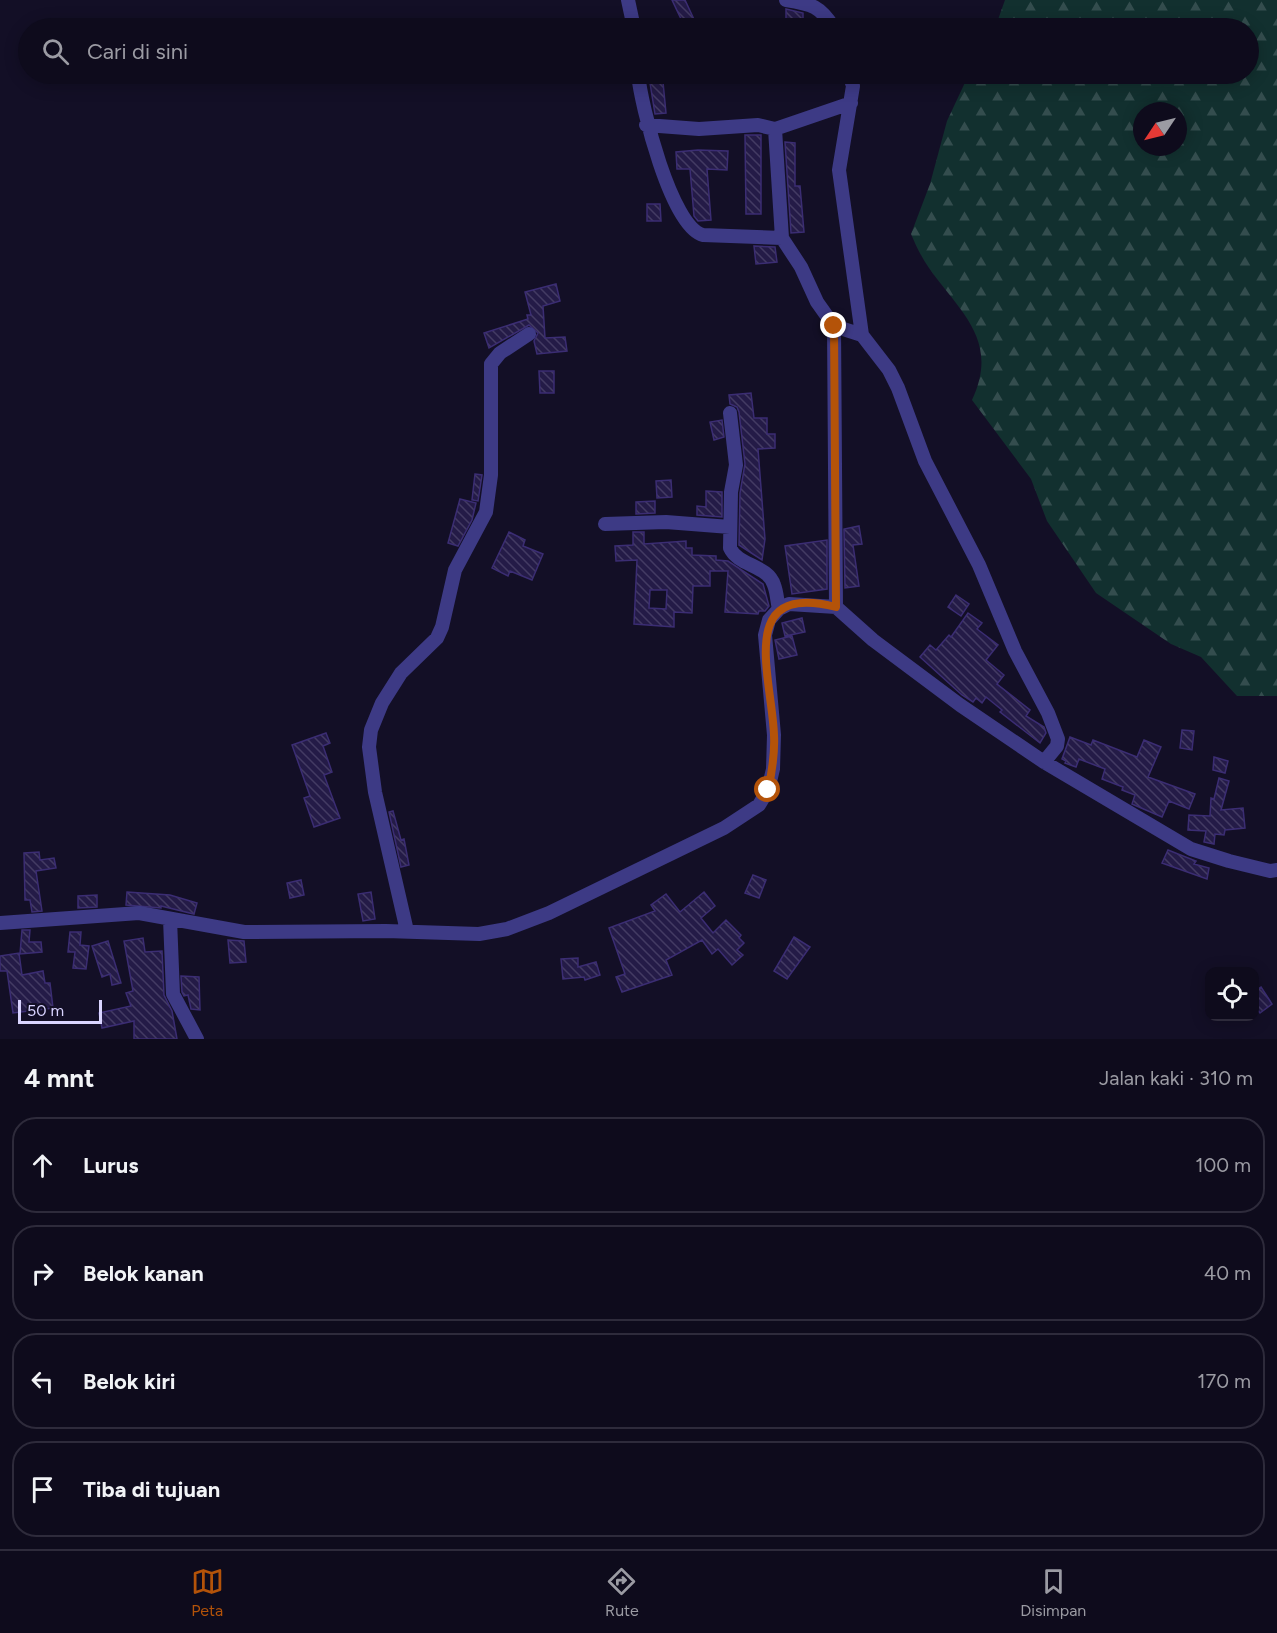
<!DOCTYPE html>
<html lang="id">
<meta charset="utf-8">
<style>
:root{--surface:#0e0b1c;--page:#171425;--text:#f1f3f6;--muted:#9b9ba3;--line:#2e2b3b;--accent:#b45309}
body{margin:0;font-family:Figtree,sans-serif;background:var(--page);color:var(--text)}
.controls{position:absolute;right:18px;bottom:18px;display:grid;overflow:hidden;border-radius:12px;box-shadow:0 3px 15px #0003}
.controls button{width:54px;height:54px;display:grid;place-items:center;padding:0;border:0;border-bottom:2px solid var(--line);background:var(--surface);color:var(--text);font:30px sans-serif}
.compass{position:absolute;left:1133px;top:102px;width:54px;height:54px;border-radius:50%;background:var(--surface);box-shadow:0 3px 15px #0003;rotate:235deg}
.scale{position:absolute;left:18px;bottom:15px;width:84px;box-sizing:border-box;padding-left:6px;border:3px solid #d9d4ff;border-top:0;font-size:16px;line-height:21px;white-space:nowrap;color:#d9d4ff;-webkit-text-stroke:4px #130f26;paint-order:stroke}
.stop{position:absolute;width:18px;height:18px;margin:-14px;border:4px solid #b45309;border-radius:50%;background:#fff}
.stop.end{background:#b45309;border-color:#fff;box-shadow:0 2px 6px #0008}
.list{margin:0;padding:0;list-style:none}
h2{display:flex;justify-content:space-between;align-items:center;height:78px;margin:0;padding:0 24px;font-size:26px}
h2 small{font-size:20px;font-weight:400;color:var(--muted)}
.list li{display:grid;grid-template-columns:39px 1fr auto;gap:18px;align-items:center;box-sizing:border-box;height:96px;margin:0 12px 12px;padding:0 12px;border:2px solid var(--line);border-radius:24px}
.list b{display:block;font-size:22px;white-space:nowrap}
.list em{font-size:20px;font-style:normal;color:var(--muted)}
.icon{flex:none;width:33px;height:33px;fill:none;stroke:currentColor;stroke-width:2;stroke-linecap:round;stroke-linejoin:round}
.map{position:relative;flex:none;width:1277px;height:1039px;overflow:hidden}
.search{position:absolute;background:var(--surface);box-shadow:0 3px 15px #0003;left:18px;right:18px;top:18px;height:66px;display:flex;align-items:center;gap:15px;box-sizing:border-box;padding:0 21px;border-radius:33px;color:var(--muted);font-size:22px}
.sheet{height:510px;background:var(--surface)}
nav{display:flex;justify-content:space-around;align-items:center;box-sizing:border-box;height:84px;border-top:2px solid var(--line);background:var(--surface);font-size:16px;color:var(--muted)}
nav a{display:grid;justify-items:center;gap:3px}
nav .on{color:var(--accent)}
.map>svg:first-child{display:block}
</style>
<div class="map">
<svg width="1277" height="1039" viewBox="0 0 1277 1039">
<defs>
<pattern id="forest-firs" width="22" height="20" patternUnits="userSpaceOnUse" patternTransform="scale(1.5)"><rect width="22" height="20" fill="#12302f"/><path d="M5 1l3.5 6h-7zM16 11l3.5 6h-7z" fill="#344d4e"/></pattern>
<pattern id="building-back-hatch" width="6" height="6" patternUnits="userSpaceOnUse" patternTransform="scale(1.5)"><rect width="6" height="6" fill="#241b47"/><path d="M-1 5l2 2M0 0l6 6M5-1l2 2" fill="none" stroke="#433b63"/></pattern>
</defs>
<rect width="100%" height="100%" fill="#130f26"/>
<path fill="url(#forest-firs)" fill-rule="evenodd" d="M1005 0H1277V696H1237L1201 657 1171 644 1096 593 1047 521 1031 479 972 400C1000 340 960 312 929 268 922 258 916 246 911 234L930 184 947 121 969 74H1248V28H995ZM1142 111H1178V147H1142Z"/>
<path fill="url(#building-back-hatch)" stroke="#3b2d73" stroke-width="1.5" fill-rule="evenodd" d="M672 0H685L698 28H659L681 19Z
M786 9 803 13V28H786Z
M663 82 666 113 655 114 650 83Z
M745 135H761V214H746Z
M785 142 795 143V186H800L804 232 791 233Z
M698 150 728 151 727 170 707 169 711 220 698 221 694 216 690 169H677L676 152Z
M647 204H660L661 221H647Z
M754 246 775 247 777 262 756 264Z
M556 284 560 301 543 306 545 338 565 337 567 351 537 354 534 341 538 333 529 325 489 348 484 333 528 319 527 315H531L525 292Z
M539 371H554V393H540Z
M751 393 754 418H767V434H775V448L758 449 765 539 762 560 739 545 740 493 745 464 739 412 737 407 730 404 729 395Z
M722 420 724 437 714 440 710 422Z
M475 474 482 475 478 501 472 500Z
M671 480 672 497 657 498 656 481Z
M706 491 722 492V517L697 515V506L706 507Z
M460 499 476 503 472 520 458 546 448 543Z
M655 501V513L636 514V502Z
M859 526 862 544 853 545 859 586 845 588 844 529Z
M509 532 525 540 523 546 543 554 532 580 510 571 508 576 492 568Z
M633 532H644V544L686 541V548H692V555L716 556V560L728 561 763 584 769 606 765 611H759L758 614 725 612 728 571H710V586H693L692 613 674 612V627L634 624 637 560 616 561 615 546 633 545ZM650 590H667L666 609 649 608Z
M827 540V589L792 594 785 546Z
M956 595 969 604 961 616 948 607Z
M968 613 982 623 977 629 998 645 986 660 1004 675 997 684 1030 710 1026 716 1044 727 1046 733 1040 743 1000 712 1002 710 986 697 982 703 976 698 973 702 962 695 920 657 930 645 936 650 949 635 951 637Z
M802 618 805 632 785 636 782 623Z
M792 636 797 655 779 659 775 640Z
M1182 730 1194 731 1192 750 1180 748Z
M326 733 330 743 323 746 332 772 324 775 340 818 314 827 304 798 310 796 292 745Z
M1070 737 1091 745 1093 740 1137 757 1144 740 1161 747 1148 777 1195 794 1189 809 1169 801 1162 817 1132 804 1135 795 1122 790 1123 787 1102 779 1105 769 1079 759 1076 767 1065 763 1066 761 1062 759Z
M1214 757 1228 761 1225 773 1213 770Z
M1219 778 1229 781 1221 810 1243 808 1245 828 1225 830 1224 835 1215 834 1214 844 1204 842 1206 831 1188 830 1189 815 1210 816 1211 798 1214 799Z
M393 811 401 840 404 839 409 865 401 867 389 812Z
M1168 850 1196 861 1194 864 1209 868 1207 879 1162 863Z
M39 852 40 860 54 858 56 868 36 871 42 911 32 912 30 900H25L24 853Z
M753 875 766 880 759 898 745 893Z
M301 880 304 895 290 898 287 883Z
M127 892 170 895 197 903 194 914 161 906V908L126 905Z
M371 892 375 919 363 921 358 894Z
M704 892 715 906 701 918 713 933 726 920 741 935 739 938 744 943 737 950 743 955 732 965 718 949 712 954 702 940 666 960 672 975 622 992 616 977 625 974 609 928 655 911 651 905 666 894 680 912Z
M97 895V907L78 908V896Z
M22 930H30L29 942H41L42 952 20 954Z
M70 932H81L80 945 89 946 86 969 73 968 75 952H68Z
M794 937 810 947 787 979 774 971Z
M143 938 145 952 162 951 164 995 172 1011 177 1039H134V1021L102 1028 99 1013 131 1006 126 993 133 991 124 941Z
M228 940 244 941 246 962 230 963Z
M108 941 121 983 112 985 110 974 102 977 92 946Z
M19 953 22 975 43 971 45 983H50L53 1008 13 1013 7 971H0V956Z
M578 958V967L596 962 600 975 585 980 584 977 563 979 561 959Z
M181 976 199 977 200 1010 191 1009 188 995 184 996 182 992Z
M1261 987 1272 1004 1260 1013 1254 1005V992Z"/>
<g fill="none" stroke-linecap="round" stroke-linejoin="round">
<path stroke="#3d3a85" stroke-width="14" d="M628 0 634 28
M786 0C812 4 820 6 834 28
M638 74C641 105 671 227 703 235L782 238 801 267 817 302 834 326 862 335
M849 74 853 86 839 170 862 335 889 370 898 388 925 461 979 565 1015 651 1048 713 1058 739 1057 746 1044 762
M646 125 699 129 758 125 775 129 851 103
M775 129 782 238
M834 326 836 607
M730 413 736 465 731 492 730 548C738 566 768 565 774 585 777 592 777 601 779 609
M605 524 666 522 730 527
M170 919 173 994 197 1039
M0 923 139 913 244 932 386 931 479 934 507 929 549 913 724 828 759 805 768 790 773 769 774 735 765 635 769 620 779 609 789 604 836 607 873 640 960 705 1044 762 1191 849 1229 861 1270 871 1277 870
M407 931 375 792 369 747 371 730 382 703 401 673 437 638 442 627 455 570 486 512 491 475V364L500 353 529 334"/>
</g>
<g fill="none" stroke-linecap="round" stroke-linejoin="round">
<path stroke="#b45309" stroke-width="8" d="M768 790C772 772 775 754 774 735 772 678 735 581 836 607L834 326"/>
</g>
</svg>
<div class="controls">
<button><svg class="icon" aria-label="locate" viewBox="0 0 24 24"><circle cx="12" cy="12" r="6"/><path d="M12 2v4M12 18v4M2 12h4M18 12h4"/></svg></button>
</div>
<svg class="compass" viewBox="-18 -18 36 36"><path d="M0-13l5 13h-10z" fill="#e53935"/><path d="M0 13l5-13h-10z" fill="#9b9ba3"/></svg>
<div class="scale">50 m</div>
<div class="stop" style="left:768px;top:790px"></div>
<div class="stop end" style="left:834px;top:326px"></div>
<div class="search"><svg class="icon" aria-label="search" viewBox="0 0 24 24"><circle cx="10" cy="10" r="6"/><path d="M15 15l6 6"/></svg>Cari di sini</div>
</div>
<section class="sheet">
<h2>4 mnt<small>Jalan kaki · 310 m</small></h2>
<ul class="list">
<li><svg class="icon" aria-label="ahead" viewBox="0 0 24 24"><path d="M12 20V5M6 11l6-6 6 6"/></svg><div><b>Lurus</b></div><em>100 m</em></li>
<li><svg class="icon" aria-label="right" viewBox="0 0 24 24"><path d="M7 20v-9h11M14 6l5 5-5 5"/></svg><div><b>Belok kanan</b></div><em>40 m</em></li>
<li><svg class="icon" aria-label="left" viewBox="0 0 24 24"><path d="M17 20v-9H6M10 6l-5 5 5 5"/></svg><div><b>Belok kiri</b></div><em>170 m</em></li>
<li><svg class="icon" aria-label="arrive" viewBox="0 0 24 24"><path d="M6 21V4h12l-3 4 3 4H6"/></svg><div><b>Tiba di tujuan</b></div></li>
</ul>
</section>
<nav>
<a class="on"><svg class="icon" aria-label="map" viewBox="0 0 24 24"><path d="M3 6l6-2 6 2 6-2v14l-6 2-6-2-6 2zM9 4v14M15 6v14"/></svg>Peta</a>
<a><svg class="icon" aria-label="directions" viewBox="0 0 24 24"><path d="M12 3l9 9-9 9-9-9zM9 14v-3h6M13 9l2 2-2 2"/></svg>Rute</a>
<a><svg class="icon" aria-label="saved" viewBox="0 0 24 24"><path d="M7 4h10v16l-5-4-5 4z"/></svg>Disimpan</a>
</nav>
